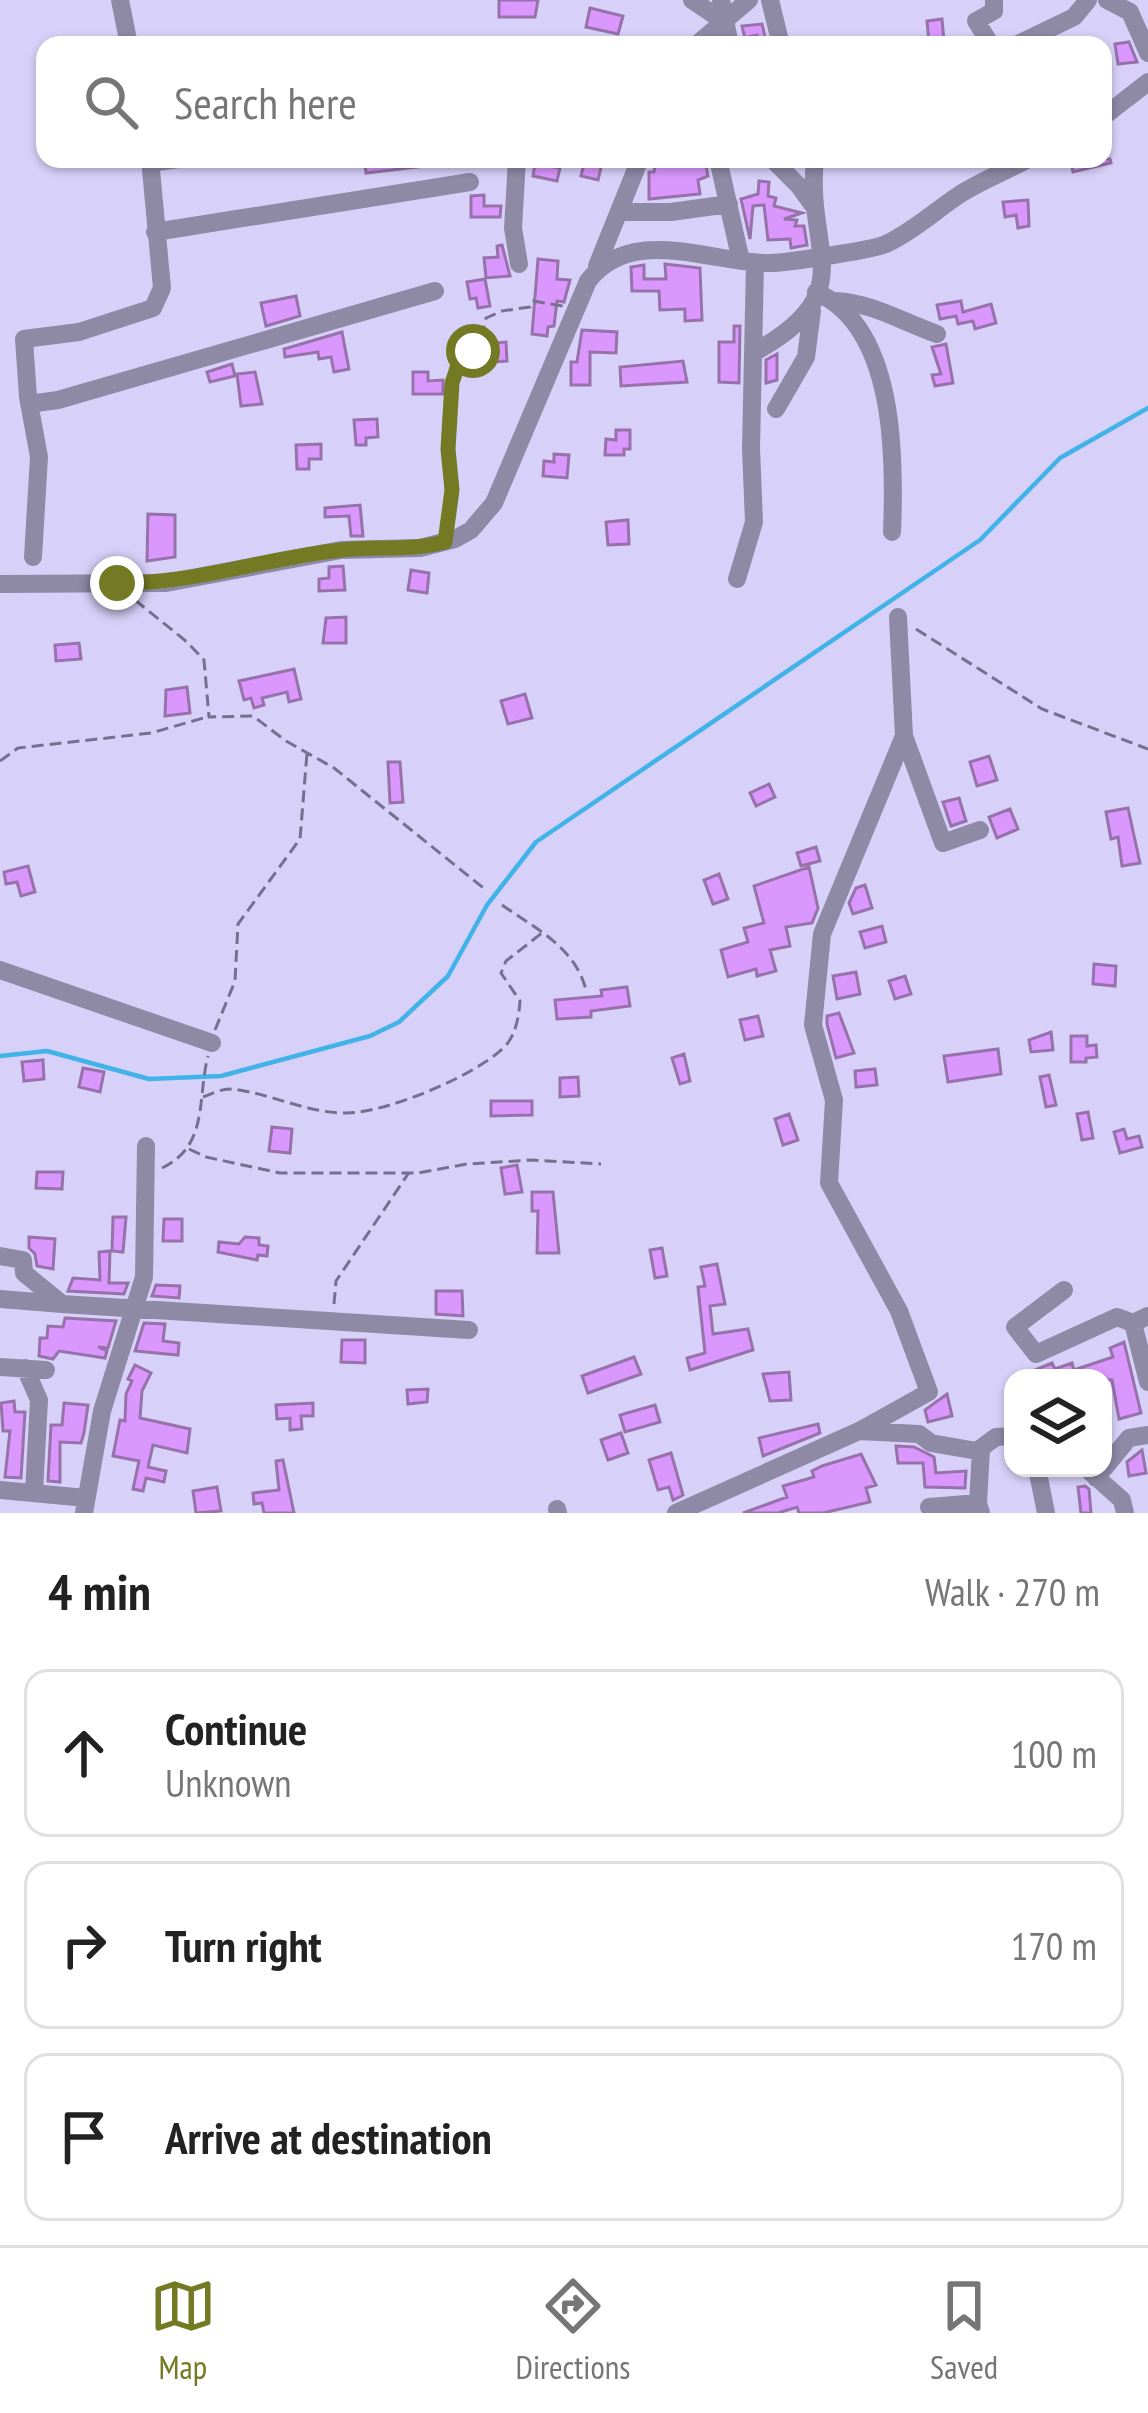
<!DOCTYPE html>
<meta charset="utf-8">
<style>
:root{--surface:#fff;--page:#f6f6f6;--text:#222;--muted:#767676;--line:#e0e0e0;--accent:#747a23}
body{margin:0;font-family:"PT Sans Narrow",sans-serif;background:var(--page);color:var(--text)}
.controls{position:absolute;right:36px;bottom:36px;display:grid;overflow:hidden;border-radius:24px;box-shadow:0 3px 9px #0004}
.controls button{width:108px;height:108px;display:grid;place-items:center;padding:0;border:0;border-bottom:3px solid var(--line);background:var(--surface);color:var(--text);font:60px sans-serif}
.stop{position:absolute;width:36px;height:36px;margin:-27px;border:9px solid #747a23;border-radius:50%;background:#fff}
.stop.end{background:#747a23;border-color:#fff;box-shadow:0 3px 12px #0008}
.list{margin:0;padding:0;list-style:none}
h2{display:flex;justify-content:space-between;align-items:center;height:156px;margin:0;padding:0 48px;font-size:51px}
h2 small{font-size:39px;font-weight:400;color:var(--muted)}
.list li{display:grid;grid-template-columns:78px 1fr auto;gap:36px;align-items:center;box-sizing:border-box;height:168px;margin:0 24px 24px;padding:0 24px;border:3px solid var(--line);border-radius:24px}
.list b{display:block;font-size:45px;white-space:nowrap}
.list p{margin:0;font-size:39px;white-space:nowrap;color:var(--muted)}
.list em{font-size:39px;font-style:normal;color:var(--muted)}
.icon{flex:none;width:66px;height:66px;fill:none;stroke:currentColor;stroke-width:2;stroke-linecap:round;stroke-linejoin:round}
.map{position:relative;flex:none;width:1148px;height:1513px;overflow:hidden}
.search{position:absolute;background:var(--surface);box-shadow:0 3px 9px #0004;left:36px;right:36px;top:36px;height:132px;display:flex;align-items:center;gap:30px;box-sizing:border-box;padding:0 42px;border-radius:24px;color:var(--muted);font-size:45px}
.sheet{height:732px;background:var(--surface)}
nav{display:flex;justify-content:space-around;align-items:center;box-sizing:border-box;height:168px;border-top:3px solid var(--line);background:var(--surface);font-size:33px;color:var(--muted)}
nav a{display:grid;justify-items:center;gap:6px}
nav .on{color:var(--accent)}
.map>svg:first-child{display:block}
</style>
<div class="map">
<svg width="1148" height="1513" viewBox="0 0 1148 1513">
<rect width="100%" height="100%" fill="#d7d1f9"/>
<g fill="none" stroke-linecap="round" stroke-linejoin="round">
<path stroke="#42b3e8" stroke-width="4.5" d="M0 1056 47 1051 149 1079 221 1076 370 1036 399 1022 448 976 487 905 536 842 980 540 1060 458 1148 408"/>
</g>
<path fill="#da97fe" stroke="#9772aa" stroke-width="3" d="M499 0H538L535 17H499Z
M590 8 623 16 618 34 586 27Z
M942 19 944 42 929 43 927 21Z
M762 24 767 45H759L757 35 745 38 742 26Z
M1129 42 1137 62 1118 64 1115 44Z
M364 159H426V166L366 173Z
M585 159 602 163 598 180 581 176Z
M656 159 705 161 708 176 698 180 700 194 649 199V172H654Z
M1070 159H1110L1111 163 1073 172Z
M535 164 560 168 557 181 533 176Z
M759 181 769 182 768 196 776 198 774 206 802 213 784 219 797 220 795 226H804L807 245 791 248 790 239 768 240 764 205 753 206 750 239 741 199 758 194Z
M484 195V206H501L500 217H471V196Z
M1028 200 1029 226 1018 228 1016 215 1005 217 1003 202Z
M502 245 510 276 486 278 484 258 498 257 497 246Z
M538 259 558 261 557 279 570 280 564 302 557 301 554 326 548 327 547 336 532 334Z
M665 264 700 268 702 320 685 321V309L660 310 659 291H632L631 267 644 265V279H666Z
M485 279 490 306 478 308 476 298 470 299 467 282Z
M296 296 300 316 266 326 261 303Z
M961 301 963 312 991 304 996 323 975 329 973 321 958 324 956 316 940 319 937 305Z
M734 326H740L739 383 719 382V342H734Z
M582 330 617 332 616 353 590 352V385H571V362H577Z
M342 332 349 369 334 372 331 357 319 359 318 352 285 357 284 349Z
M506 342 507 361 494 362 493 354 481 355 480 344Z
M946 344 953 383 935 386 932 375 941 374 932 347Z
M777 354V380L766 383V360Z
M683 361 687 382 621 386 620 367Z
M232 364 235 376 210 382 207 372Z
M255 372 262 404 241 406 237 374Z
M413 372H428V381L443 380V394H413Z
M377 419 378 437 366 438V445H356L354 420Z
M616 430H630V449H624V455H605L606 439 616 440Z
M321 444V459H309V469H297L296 445Z
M554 454 569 455 567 478 543 476 544 461 554 462Z
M360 505 363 536H351L349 516 325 517V508Z
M148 514 175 515V557L147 561Z
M628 520 629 544 608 545 606 522Z
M343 566 345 590 319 591V579L329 578V567Z
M411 570 429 573 427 593 408 590Z
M346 617V643H323L326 618Z
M79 643 81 659 56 661 55 645Z
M294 669 301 699 289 702 287 692 262 698 264 705 254 708 251 698 244 700 239 681Z
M187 687 190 713 165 716 166 690Z
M525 694 532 718 508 724 501 701Z
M989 756 997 780 977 786 970 762Z
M388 762H400L403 802 390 803Z
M769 784 775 797 756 806 750 793Z
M959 798 966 821 951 826 943 802Z
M1128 808 1140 863 1122 866 1118 837 1111 839 1106 812Z
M1010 809 1018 829 997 838 989 817Z
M816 847 820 861 801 866 797 853Z
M28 866 35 892 21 896 17 882 6 884 4 872Z
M809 867 818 908 812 923 786 927 790 946 770 950 776 971 757 976 756 969 728 977 721 950 748 942 744 928 764 923 754 886Z
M719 874 728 899 713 904 704 880Z
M865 885 872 908 853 914 849 903 856 888Z
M882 926 886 942 865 948 860 932Z
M1094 964 1116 966 1115 986 1093 984Z
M856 972 860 994 837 999 833 976Z
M905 976 911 994 895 999 889 981Z
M627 987 630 1006 591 1011V1017L557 1019 555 1000 602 996 601 990Z
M839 1013 854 1053 836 1058 827 1024V1016Z
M758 1016 763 1036 745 1040 740 1020Z
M1051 1032 1053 1050 1031 1052 1029 1040Z
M1071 1036H1087V1046L1096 1045 1097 1057 1086 1058V1062H1071Z
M998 1049 1001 1074 948 1082 944 1056Z
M684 1054 690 1081 680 1084 672 1058Z
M43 1060 44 1079 24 1081 22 1062Z
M83 1068 104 1072 100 1092 79 1087Z
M875 1069 877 1085 856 1087 855 1071Z
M1049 1075 1056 1105 1046 1107 1040 1077Z
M578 1077 579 1096 560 1097V1078Z
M491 1101H532V1115L491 1116Z
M1088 1112 1093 1138 1082 1140 1077 1114Z
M789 1114 798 1140 783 1145 775 1119Z
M272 1127 292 1129 290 1153 269 1151Z
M1124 1129 1127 1139 1139 1136 1142 1147 1120 1153 1114 1132Z
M517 1165 522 1192 505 1194 501 1168Z
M37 1172H63L62 1189 36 1188Z
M532 1192H553L559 1253H537L538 1211H532Z
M113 1217H126L123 1252 112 1251Z
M164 1219H182V1241H163Z
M29 1237 55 1239 53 1269 37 1266 35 1254 29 1248Z
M245 1237 259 1238V1245L268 1246 267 1256 258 1255 257 1260 218 1252 219 1242 239 1244Z
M662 1248 667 1276 655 1278 650 1250Z
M110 1251 109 1283H128L124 1294 68 1291 73 1278 100 1280 99 1252Z
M717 1264 725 1304 710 1306 713 1334 748 1329 753 1350 690 1370 687 1358 705 1353 698 1287 705 1286 701 1267Z
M156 1285 180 1286 179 1298 152 1296Z
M436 1291H462L463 1316 436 1314Z
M65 1318 116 1321 108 1348 98 1347 107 1351 105 1358 59 1351 53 1359 39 1356 40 1338H47L48 1326 63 1327Z
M144 1323 165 1324 163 1341 179 1343 178 1355 135 1351Z
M342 1340H365V1363L341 1362Z
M1124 1342 1141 1413 1119 1419 1112 1380 1016 1378 1052 1363 1055 1369 1072 1363 1074 1370 1113 1357 1110 1348Z
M634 1357 641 1374 588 1393 582 1376Z
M135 1365 151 1373 142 1391 140 1418 190 1429 187 1453 153 1445 148 1467 166 1471 164 1482 146 1478 143 1491 133 1489 139 1461 113 1456 120 1420 125 1421 126 1394 132 1381 128 1379Z
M789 1372 791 1400 770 1401 763 1374Z
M428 1389 427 1402 408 1404 407 1390Z
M947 1394 952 1416 928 1422 925 1410Z
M14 1401 15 1412H25L21 1478 5 1477 10 1431H3L1 1403Z
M64 1403 88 1405 84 1433 81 1443 60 1442V1482L48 1481 51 1425H62Z
M313 1403V1416H301L302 1429 290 1430V1418L277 1419 276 1405Z
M655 1405 660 1422 625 1432 620 1415Z
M818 1424 820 1433 763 1456 759 1438Z
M621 1433 628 1453 608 1460 601 1440Z
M896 1446 914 1447 934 1457 936 1473 966 1471 965 1488 925 1487 923 1463H898Z
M1142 1450 1146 1473 1129 1476 1127 1462Z
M671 1453 683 1495 673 1500 669 1487 658 1490 649 1460Z
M861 1454 876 1485 866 1488 870 1502 823 1513H799L797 1507 778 1513H743L787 1497 783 1486 814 1477 812 1471 822 1466Z
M283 1460 294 1513H264L262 1503 254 1504 253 1493 279 1490 276 1461Z
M1085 1486 1089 1489 1091 1513H1081L1078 1487Z
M217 1487 221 1511 196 1513 193 1491Z"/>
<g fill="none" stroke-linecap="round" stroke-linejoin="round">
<path stroke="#767090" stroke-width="3" stroke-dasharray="12 6" stroke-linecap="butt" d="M447 526C454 478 446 431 452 383 455 359 480 352 486 318L502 311 530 307 533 301 563 306
M135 600 187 642 204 660 209 717 253 716 286 741 334 768 486 890
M916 629 1042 709 1148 749
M0 761 18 748 151 733 207 717
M502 905C536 929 575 947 586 990
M215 1030 235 981 238 924 300 839 307 753
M203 1097C211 1094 221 1089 229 1089 265 1091 308 1114 347 1113 386 1113 481 1074 507 1044 516 1033 519 1016 520 1001L501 973 506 961 542 933
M189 1149 206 1157 280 1173H418L467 1164 531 1160 601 1164
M162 1168C209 1146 197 1098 208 1056
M334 1304 336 1281 408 1174"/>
<path stroke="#8e89a5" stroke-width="18" d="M120 0 129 45
M692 0 726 23
M721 0 730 45
M770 0 781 45
M1107 0 1130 12 1148 53
M696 45 749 0
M991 45 976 21 994 11V0
M1016 45 1074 17 1088 0
M1103 117 1148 82
M517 159 513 228 519 264
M718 159 741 261
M772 159 799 186 812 204
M150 163 178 159
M620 212H671L729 204
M155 232 470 182
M597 266 640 159
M816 292C896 327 895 458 892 532
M836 301C872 303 903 322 937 334
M753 353C864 292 805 253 815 159
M29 404 58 400 435 291
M776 409 806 357 812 311
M33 557 39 457 28 397 24 339 79 332 153 308 162 288 150 159
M737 579 754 522 751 448 755 263
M0 584 166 583 341 550 420 548 455 539 471 530 494 503 588 281C632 224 709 263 769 263 787 263 872 250 886 244 914 231 937 209 962 193 983 180 1006 171 1028 159
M898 617 904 736 943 843 980 830
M0 970 212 1043
M0 1256 23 1260 24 1273 62 1304 469 1330
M1064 1290 1015 1327 1036 1354 1117 1317 1133 1323
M0 1299 62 1304
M1148 1316 1133 1323 1148 1382
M0 1367 46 1370
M25 1368 39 1400 34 1492
M859 1431 929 1392 899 1311 829 1183 834 1100 813 1025 822 934 904 736
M1037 1468 1046 1513
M1086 1468 1122 1500 1125 1513
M1096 1478 1129 1438 1148 1435
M0 1490 86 1498
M978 1503 981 1449
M929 1507 978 1503 981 1513
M557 1509 558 1513
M84 1513 102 1411 144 1277 146 1146
M676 1513 859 1431 919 1434 931 1443 977 1451 996 1437 1013 1436"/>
</g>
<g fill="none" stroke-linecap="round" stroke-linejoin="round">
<path stroke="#747a23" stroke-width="15" d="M117 583C194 584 265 558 341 550 376 546 411 551 445 542L452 490 448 449 452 383 457 368 473 351"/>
</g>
</svg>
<div class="controls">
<button><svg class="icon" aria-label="layers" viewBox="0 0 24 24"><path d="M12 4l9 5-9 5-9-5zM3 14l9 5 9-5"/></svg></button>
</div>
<div class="stop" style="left:473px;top:351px"></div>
<div class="stop end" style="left:117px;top:583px"></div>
<div class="search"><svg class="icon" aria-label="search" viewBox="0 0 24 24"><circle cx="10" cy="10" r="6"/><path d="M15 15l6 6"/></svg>Search here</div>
</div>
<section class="sheet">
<h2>4 min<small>Walk · 270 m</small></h2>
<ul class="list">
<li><svg class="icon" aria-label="ahead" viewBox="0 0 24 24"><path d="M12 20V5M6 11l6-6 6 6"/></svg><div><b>Continue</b><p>Unknown</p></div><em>100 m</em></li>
<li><svg class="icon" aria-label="right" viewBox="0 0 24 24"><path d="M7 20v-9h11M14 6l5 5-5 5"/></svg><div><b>Turn right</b></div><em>170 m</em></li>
<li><svg class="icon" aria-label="arrive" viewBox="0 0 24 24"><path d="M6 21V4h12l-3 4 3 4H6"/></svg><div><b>Arrive at destination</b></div></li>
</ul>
</section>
<nav>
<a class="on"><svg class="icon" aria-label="map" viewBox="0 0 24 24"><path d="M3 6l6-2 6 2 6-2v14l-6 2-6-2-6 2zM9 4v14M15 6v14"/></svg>Map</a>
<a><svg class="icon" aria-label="directions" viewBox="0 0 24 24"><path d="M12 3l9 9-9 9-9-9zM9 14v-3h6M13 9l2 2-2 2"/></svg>Directions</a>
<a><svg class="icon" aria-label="saved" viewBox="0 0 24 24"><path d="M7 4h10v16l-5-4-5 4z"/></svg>Saved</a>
</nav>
